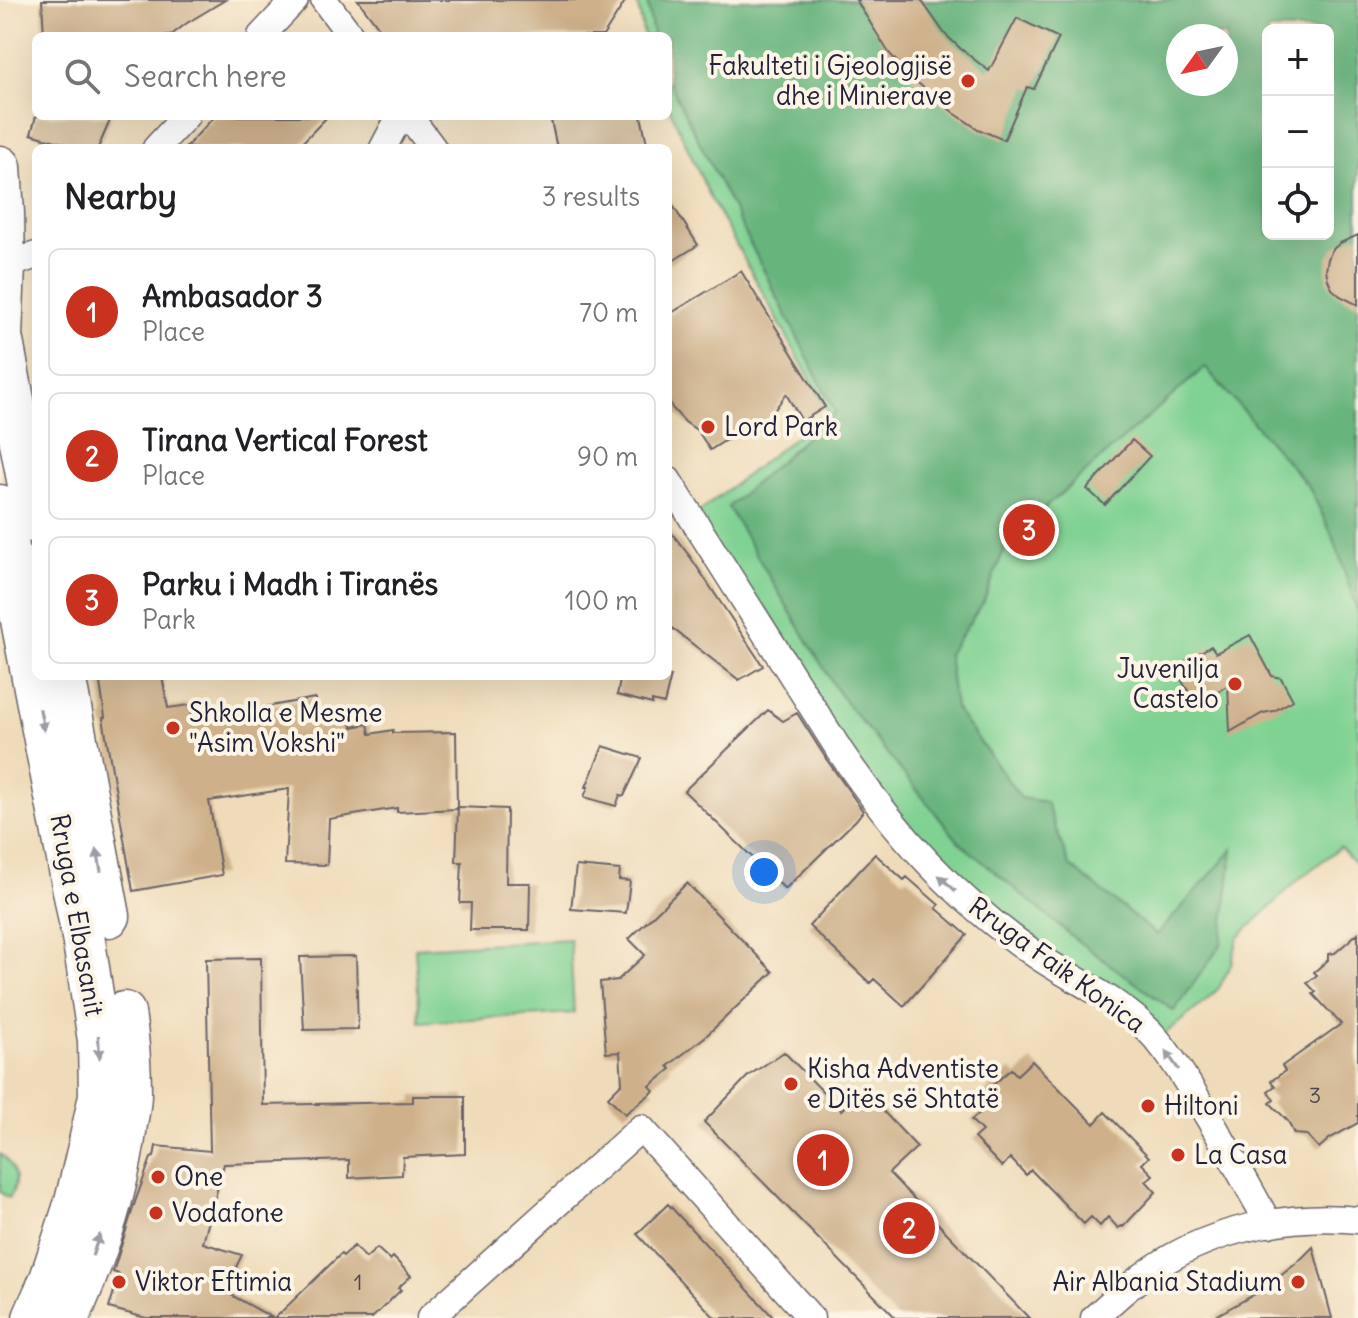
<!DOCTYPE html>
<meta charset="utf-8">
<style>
:root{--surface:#fff;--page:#f6f6f6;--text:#202124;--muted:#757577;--line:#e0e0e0;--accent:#c8321e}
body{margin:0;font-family:Delius,sans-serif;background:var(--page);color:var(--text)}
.controls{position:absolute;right:24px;top:24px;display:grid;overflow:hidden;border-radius:12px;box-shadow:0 8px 32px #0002}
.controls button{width:72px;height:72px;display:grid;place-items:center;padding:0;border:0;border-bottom:2px solid var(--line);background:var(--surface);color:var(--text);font:40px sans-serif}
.compass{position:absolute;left:1166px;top:24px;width:72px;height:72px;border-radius:50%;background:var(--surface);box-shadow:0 8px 32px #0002;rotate:237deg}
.you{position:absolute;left:764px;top:872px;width:28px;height:28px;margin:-20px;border:6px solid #fff;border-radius:50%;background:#1a73e8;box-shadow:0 0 0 12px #1a73e833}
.badge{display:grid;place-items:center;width:52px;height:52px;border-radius:50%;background:var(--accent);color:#fff;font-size:26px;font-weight:700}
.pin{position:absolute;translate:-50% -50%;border:4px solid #fff;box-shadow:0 2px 8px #0006}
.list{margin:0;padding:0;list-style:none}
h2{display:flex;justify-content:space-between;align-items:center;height:104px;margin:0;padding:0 32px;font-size:34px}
h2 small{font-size:26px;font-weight:400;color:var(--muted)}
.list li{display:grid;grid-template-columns:52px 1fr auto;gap:24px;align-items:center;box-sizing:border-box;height:128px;margin:0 16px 16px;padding:0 16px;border:2px solid var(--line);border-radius:12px}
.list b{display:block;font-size:30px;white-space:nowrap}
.list p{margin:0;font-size:26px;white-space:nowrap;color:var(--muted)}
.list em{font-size:26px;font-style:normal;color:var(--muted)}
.icon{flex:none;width:44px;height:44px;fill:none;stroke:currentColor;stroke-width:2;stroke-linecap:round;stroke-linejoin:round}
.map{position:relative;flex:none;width:1358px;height:1318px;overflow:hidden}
.search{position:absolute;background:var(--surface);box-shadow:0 8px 32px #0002;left:32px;top:32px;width:640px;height:88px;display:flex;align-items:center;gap:20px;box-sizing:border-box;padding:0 28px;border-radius:12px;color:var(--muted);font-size:30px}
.panel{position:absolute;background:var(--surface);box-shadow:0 8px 32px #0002;left:32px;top:144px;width:640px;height:536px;border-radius:12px}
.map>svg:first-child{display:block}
</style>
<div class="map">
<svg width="1358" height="1318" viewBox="0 0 1358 1318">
<rect width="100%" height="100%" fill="#fcf5e5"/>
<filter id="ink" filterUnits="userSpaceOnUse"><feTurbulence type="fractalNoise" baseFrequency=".0125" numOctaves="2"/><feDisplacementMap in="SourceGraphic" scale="16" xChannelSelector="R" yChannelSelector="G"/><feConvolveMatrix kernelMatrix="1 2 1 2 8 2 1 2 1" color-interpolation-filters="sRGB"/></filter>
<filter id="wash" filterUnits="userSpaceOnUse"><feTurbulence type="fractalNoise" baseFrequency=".006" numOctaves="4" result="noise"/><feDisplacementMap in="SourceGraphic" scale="32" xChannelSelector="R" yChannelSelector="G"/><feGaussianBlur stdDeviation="1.8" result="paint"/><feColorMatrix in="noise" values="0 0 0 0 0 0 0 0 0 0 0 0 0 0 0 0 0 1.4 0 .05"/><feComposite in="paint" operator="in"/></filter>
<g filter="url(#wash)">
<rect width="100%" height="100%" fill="#efdbb9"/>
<path fill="#80d293" stroke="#517a67" stroke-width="2" fill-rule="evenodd" d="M637 0H1358V867L1340 847 1298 880 1238 938 1231 965 1219 988 1207 1000 1157 1040 925 862 693 517 828 411 711 199 668 105V36H644ZM1268 30H1328V234H1268ZM1178 36H1226V84H1178Z
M570 939 574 1013 420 1022 415 948Z
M0 1154C15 1164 20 1184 9 1198L0 1192Z"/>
<path fill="#68b47d" stroke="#456b5c" stroke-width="2" fill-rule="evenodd" d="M647 0H1358V614L1334 539 1309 487 1205 367 1008 540 983 603 948 654 955 708 1021 798 1046 802 1069 865 1157 935 1233 849 1221 945 1174 1011 1075 939 959 842 839 694 728 507 835 412 668 80V36H653ZM1268 30H1328V234H1268ZM1178 36H1226V84H1178Z"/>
<g id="blocks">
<path fill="#ceb08a" d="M42 0H225L187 23 170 36H44Z
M358 0H626L603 36H385Z
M856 0H921L945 34 961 49 989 71 1017 18 1059 38 1034 89 1027 87 1004 140 978 129 954 113 913 79 889 53Z
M36 116H112L98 148H80L31 134Z
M215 116H328L297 148H185Z
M550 116H641L648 148H557Z
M668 198 698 245 668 264Z
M1358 235V305L1340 296 1332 289 1328 280 1326 270 1328 259 1332 250 1340 243Z
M741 271 825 407 802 421 786 394 763 426 748 435 726 440 710 450 698 431 685 422 672 408 668 397V315Z
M1132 440 1150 456 1105 505 1087 489Z
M668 528 691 558 763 666 739 680 668 625Z
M1250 635 1272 676 1281 678 1293 700 1274 711 1263 713 1230 732 1228 685 1213 695 1195 702 1174 668 1211 646 1216 653Z
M99 676H162L168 708 190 705 193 720 315 698 317 714 332 712 334 721 350 718 352 727 368 724 370 734 393 730V733L456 732 457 809 397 812V808L329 819 327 865 285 864 289 789 209 801 222 875 133 891 103 718 105 717Z
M621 676H671L664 704 652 701V704L617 695Z
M768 710 783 721 797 713 827 760 863 811 856 820 785 889 684 791Z
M603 746 642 758 624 796 620 795 616 806 584 797 588 787H586Z
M458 807 507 809 506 883H530L529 930H470L471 903H460L462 862H456Z
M875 854 904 880 907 877 939 905 936 908 967 935 904 1006 874 979 870 983 809 926Z
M576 866 620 870 619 880 630 881 626 913 571 909Z
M687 883 773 972 706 1036 668 1066 671 1069 650 1086 654 1091 625 1114 608 1097 622 1083 620 1052 606 1053 600 982 618 980 645 955 629 939Z
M1358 933V1123L1329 1139 1319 1148 1307 1135 1294 1134 1288 1121 1270 1103 1274 1100 1268 1091 1275 1086 1271 1081 1285 1071 1282 1066 1341 1024 1313 994 1316 992 1307 983 1317 975 1314 972 1328 960V954L1335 953Z
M356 956 358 1029 304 1030 300 957Z
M261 958 263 1105 413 1102V1096H465V1154L403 1157 402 1175 349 1178V1160L224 1164 203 1243 242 1255 224 1291 273 1318H146L109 1308 119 1274 113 1272 135 1202 151 1158 154 1157 156 1146 210 1151 206 959Z
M784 1052 841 1110 863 1090 917 1147 889 1173 1029 1318H896L704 1122 748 1076Z
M1032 1061 1094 1124 1105 1112 1149 1157 1142 1164 1153 1175 1146 1181 1156 1192 1123 1227 1122 1226 1118 1228 1108 1217 1100 1226 1091 1217 1084 1224 1031 1170 1026 1175 1010 1158 1002 1167 974 1138 982 1131 971 1120 981 1112 973 1103 1011 1069 1017 1075Z
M668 1204 726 1266 774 1318H715L637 1234Z
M354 1246 366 1258 377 1248 390 1260 393 1257 411 1276 398 1288 401 1290 372 1318H275L341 1254 343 1256Z
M1313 1247 1332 1318H1212L1264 1289 1299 1261Z"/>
</g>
</g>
<g filter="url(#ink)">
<use href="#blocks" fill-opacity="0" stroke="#6a6367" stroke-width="2"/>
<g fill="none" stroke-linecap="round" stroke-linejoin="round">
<defs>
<path id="minor" d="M324 0 351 36
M261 36 295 0
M409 116 433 148
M156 148 186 116
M383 148 393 129 406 116
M4 267 36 255
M668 480 840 751C896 834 953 897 1036 955 1074 981 1119 999 1151 1033 1168 1051 1181 1072 1193 1092 1220 1135 1244 1179 1269 1224
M430 1318 641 1128 811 1318
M1094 1318C1118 1296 1143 1273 1172 1257 1225 1227 1297 1213 1358 1220"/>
<path id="primary" d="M0 167 3 213 4 267 1 336 36 522
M0 506 84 942 99 1040 100 1096 89 1147 76 1202 51 1279 34 1318
M64 676 109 916
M68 1318C95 1258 118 1189 126 1124 128 1113 130 1103 130 1093 130 1066 128 1039 124 1013"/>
</defs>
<use href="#minor" stroke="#6a6367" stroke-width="29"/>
<use href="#primary" stroke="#6a6367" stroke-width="45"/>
<use href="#minor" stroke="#fff" stroke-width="26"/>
<use href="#primary" stroke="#fff" stroke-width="42"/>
</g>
<defs><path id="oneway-solid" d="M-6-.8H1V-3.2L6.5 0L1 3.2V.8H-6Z" transform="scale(2)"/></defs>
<g fill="#9c9ca7">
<use href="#oneway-solid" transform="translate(42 720) rotate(79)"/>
<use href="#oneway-solid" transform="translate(99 860) rotate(-100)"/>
<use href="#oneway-solid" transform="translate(947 883) rotate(-137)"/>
<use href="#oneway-solid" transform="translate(99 1047) rotate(87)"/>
<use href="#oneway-solid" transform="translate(1172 1060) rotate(-125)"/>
<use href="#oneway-solid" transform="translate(96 1245) rotate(-71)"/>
</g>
</g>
<g fill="#c8321e" stroke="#fcf5e5" stroke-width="3">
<circle cx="968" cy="81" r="8"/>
<circle cx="708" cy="427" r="8"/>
<circle cx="1235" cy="684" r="8"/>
<circle cx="173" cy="728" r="8"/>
<circle cx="791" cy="1084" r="8"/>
<circle cx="1148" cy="1106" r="8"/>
<circle cx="1178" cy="1155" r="8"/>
<circle cx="158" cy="1177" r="8"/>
<circle cx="156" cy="1213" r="8"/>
<circle cx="119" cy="1282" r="8"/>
<circle cx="1298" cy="1282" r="8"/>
</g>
<g text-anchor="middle" stroke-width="8" stroke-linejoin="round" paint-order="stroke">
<g font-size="22" fill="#4d464f">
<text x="1315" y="1103">3</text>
<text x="358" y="1290">1</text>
</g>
<g font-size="26" fill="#22223b" stroke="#fcf5e5" text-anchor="start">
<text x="952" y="75" text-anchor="end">Fakulteti i Gjeologjisë<tspan x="952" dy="30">dhe i Minierave</tspan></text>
<text x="724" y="436">Lord Park</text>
<text x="1219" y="678" text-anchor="end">Juvenilja<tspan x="1219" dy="30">Castelo</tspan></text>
<text x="189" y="722">Shkolla e Mesme<tspan x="189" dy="30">"Asim Vokshi"</tspan></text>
<text x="807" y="1078">Kisha Adventiste<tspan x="807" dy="30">e Ditës së Shtatë</tspan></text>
<text x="1164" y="1115">Hiltoni</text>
<text x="1194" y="1164">La Casa</text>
<text x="174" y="1186">One</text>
<text x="172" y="1222">Vodafone</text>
<text x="135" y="1291">Viktor Eftimia</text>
<text x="1282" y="1291" text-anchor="end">Air Albania Stadium</text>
</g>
<g font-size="26" fill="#22223b" stroke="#fcf5e5">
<text transform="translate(77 915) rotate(80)" y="9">Rruga e Elbasanit</text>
<text transform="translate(1057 965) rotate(36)" y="9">Rruga Faik Konica</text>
</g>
</g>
</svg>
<div class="controls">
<button>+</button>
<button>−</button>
<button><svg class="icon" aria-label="locate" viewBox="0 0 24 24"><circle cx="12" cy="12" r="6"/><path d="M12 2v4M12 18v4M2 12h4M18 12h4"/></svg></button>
</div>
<svg class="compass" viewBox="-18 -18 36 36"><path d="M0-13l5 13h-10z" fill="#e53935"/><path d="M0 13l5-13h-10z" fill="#757577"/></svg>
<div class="you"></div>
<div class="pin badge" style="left:823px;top:1160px">1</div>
<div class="pin badge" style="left:909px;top:1228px">2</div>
<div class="pin badge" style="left:1029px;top:530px">3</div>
<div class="search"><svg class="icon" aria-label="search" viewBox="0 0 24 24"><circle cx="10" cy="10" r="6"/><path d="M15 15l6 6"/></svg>Search here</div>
<section class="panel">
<h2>Nearby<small>3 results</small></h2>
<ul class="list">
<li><span class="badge">1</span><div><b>Ambasador 3</b><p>Place</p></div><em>70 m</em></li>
<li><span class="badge">2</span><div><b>Tirana Vertical Forest</b><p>Place</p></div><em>90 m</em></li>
<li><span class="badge">3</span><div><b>Parku i Madh i Tiranës</b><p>Park</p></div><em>100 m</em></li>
</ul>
</section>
</div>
